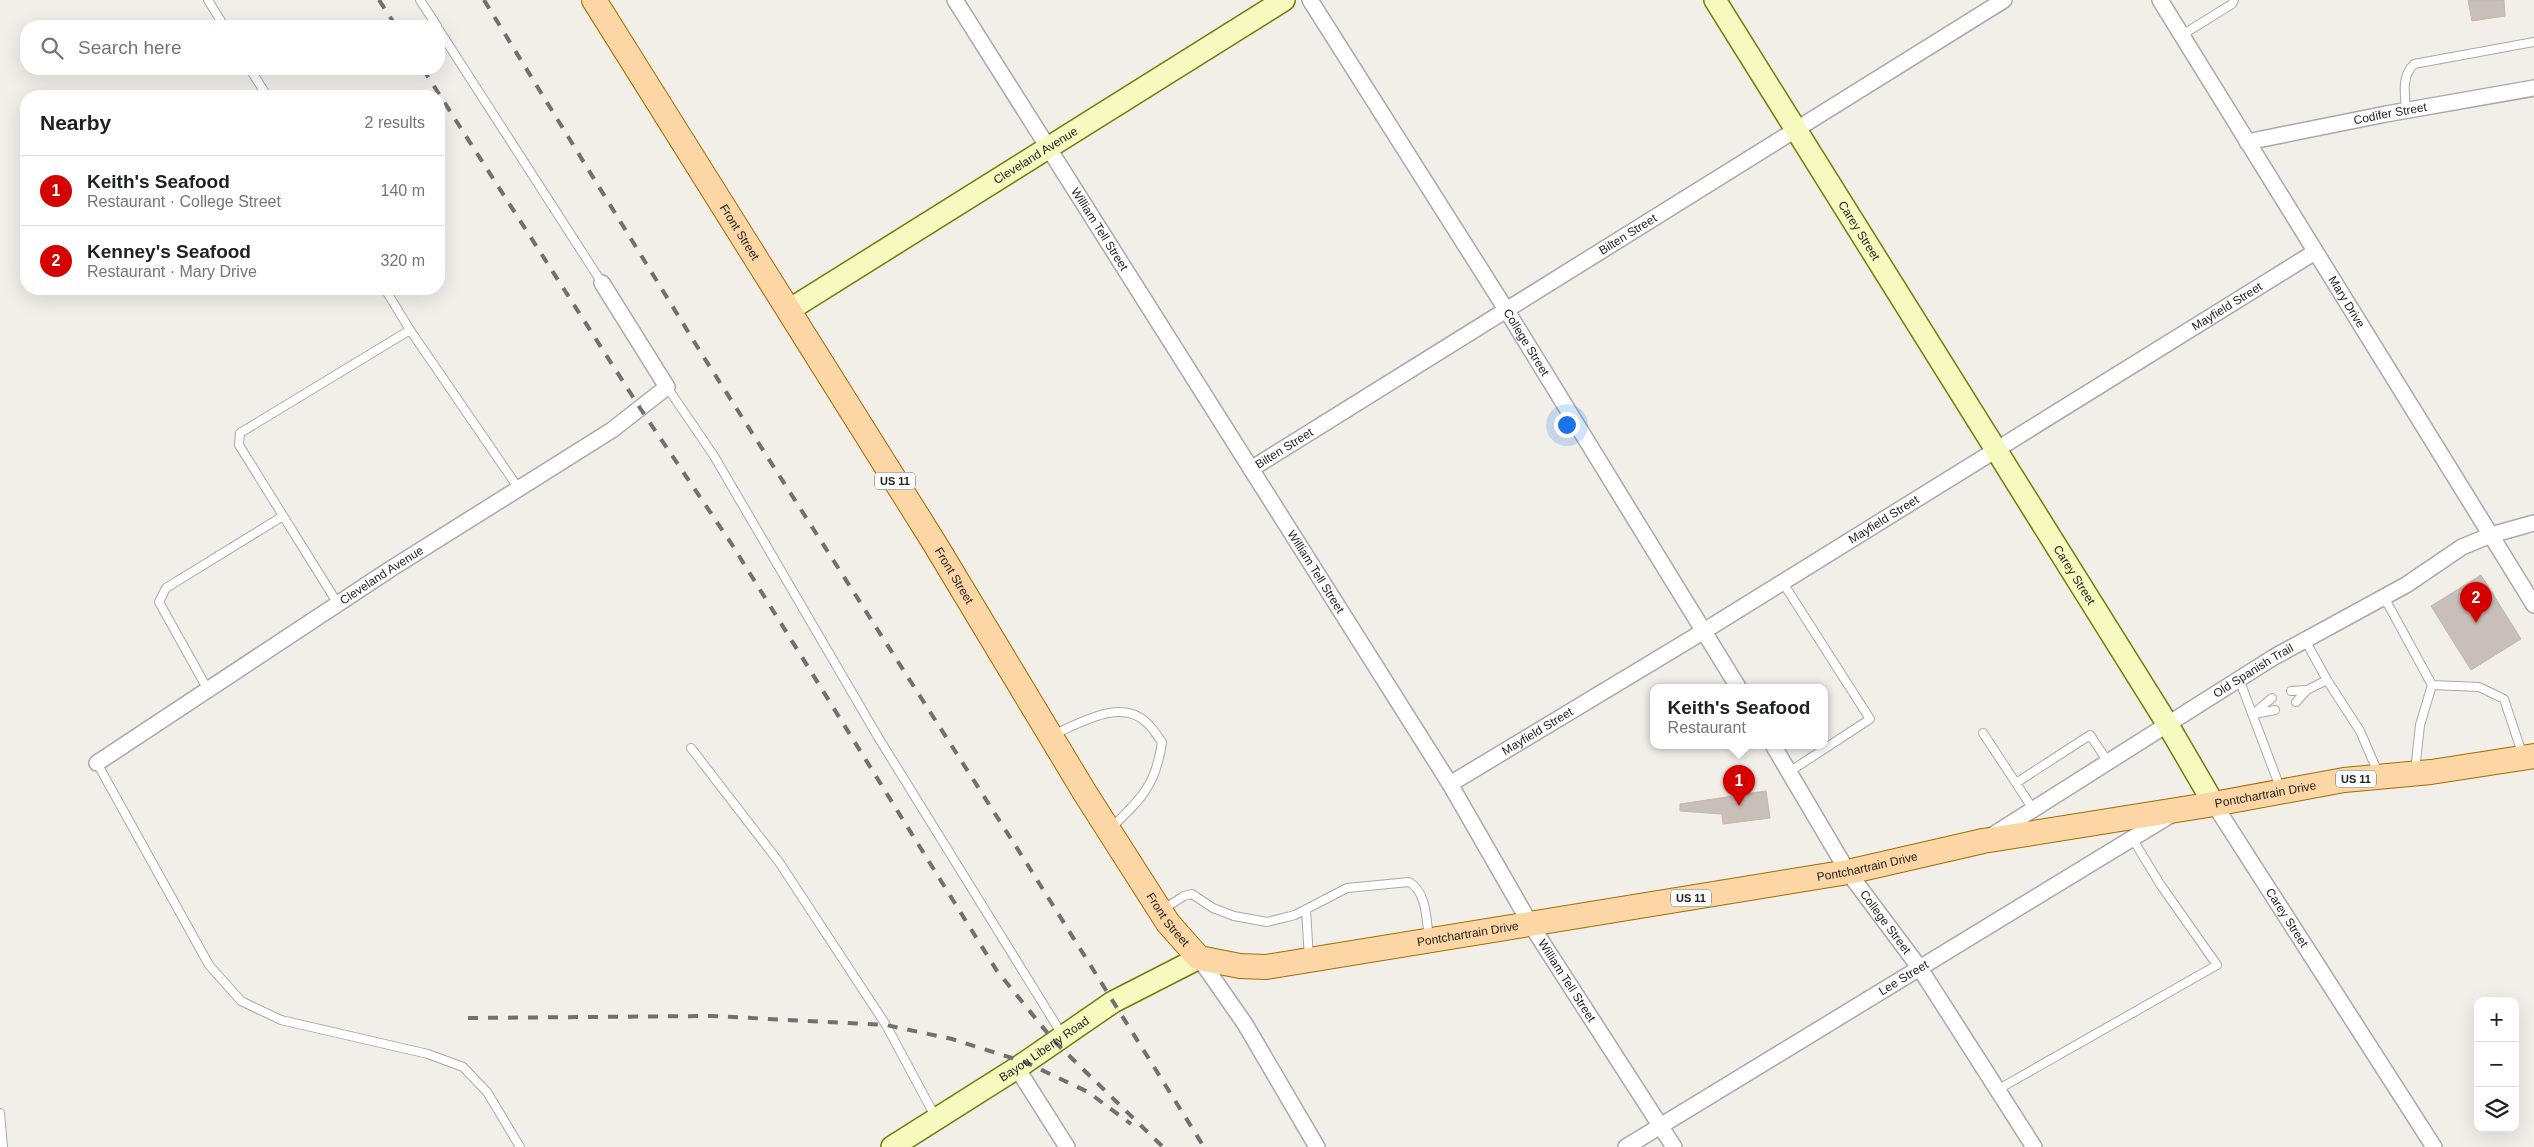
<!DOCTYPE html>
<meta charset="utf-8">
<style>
:root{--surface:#fff;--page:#f6f6f6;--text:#202124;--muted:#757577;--line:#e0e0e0;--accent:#d40000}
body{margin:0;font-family:Arial,sans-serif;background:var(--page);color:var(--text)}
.controls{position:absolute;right:15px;bottom:15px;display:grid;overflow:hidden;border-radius:10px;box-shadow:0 5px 20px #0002}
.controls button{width:45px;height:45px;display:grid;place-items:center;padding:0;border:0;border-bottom:1px solid var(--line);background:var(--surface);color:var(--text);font:25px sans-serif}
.you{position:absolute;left:1566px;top:424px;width:18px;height:18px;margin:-12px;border:4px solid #fff;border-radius:50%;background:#1a73e8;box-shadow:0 0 0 8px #1a73e833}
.badge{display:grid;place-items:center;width:32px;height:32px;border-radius:50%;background:var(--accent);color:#fff;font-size:16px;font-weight:700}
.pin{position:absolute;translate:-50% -41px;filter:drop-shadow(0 1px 2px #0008)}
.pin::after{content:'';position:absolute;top:26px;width:18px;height:15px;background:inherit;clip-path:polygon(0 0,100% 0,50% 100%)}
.popup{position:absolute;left:1650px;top:684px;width:178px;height:65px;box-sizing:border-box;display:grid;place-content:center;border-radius:10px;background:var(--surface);filter:drop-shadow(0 1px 4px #0005);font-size:16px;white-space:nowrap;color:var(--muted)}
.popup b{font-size:19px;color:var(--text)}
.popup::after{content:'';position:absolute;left:50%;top:100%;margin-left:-10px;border:10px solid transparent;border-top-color:var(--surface)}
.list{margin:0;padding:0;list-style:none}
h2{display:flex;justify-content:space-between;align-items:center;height:65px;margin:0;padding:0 20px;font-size:21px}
h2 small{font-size:16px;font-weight:400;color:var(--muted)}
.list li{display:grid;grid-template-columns:32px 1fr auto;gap:15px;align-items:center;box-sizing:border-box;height:70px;padding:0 20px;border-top:1px solid var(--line)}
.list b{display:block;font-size:19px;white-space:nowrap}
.list p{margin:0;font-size:16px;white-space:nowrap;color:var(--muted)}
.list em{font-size:16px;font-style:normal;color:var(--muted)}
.icon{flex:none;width:28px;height:28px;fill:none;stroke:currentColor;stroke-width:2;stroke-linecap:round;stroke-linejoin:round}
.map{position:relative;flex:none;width:2534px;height:1147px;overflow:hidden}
.search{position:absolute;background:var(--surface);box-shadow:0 5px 20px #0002;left:20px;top:20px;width:425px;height:55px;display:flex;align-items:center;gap:12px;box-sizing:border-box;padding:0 18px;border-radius:20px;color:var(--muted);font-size:19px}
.panel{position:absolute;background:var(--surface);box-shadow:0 5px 20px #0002;left:20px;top:90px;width:425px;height:205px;border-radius:20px}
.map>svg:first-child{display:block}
</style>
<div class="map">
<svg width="2534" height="1147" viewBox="0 0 2534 1147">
<rect width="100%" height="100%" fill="#f2efe9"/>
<path fill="#c7bfb8" stroke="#c4b6ab" d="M2468 0H2504L2505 16 2472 21Z
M2481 575 2521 639 2471 670 2431 606Z
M1766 791 1770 818 1723 824 1722 814 1680 811V804Z"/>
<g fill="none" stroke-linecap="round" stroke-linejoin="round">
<defs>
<path id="lane" d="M208 0 224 26
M420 0 437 26
M439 30 602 283
M2182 35 2232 4 2234 0
M250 69 267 96
M2406 111C2405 94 2401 77 2414 64L2534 42
M385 289 410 330 519 489
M667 387 714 456 878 737 1063 1036
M1783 583 1870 719 1789 772
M2384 597 2432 685 2420 725 2415 771
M338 604 239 445 240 433 410 330
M2305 640 2327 680 2360 731 2379 775
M2239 679 2281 790
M2432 685 2479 687 2504 699 2523 756
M208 690 159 602 166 588 283 516
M2291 691 2307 690 2327 680
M2296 702 2307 690
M2253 714 2272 698
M2255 714 2275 710
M1983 733 2033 809
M1052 735C1079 724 1121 697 1147 723 1153 728 1157 736 1162 742 1156 786 1140 800 1110 829
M691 748 779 862 886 1025 936 1118
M97 763 209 965 241 1001 281 1020 428 1054 463 1067 487 1092 520 1147
M2016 783 2090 735 2108 762
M1162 910 1184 896 1192 894 1213 908 1234 916 1267 922 1295 915 1347 888 1409 882C1427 892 1426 919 1429 938
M1306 910 1309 958
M1997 1090 2217 965 2160 884 2132 838
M0 1113 3 1147"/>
<g id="street">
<path id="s1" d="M955 0 1450 784 1531 925 1674 1147"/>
<path id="s2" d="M1310 0 1507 311 1738 687"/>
<path id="s3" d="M2160 0 2534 605"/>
<path id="s4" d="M2247 142 2386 114 2534 88"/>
<path id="s5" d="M1251 469 2004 0"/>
<path id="s6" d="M1773 745 1848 872 1919 967 2034 1147"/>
<path id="s7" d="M97 763 389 570 612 430 667 387 602 283"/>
<path id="s8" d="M1450 784 1704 631 2315 252"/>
<path id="s9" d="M2214 804 2434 1147"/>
<path id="s10" d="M1991 836 2274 657 2406 585 2462 547 2491 535 2534 523"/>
<path d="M1199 958 1245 1024 1317 1147"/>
<path d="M1017 1068 1067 1147"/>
<path id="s11" d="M1626 1147 2169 816"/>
</g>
<g id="secondary">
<path id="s12" d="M1715 0 2168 725 2214 804"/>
<path id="s13" d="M789 310 1284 0"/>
<path id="s14" d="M892 1147 1017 1068 1113 1002 1199 958"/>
</g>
<g id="primary">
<path id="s15" d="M594 0 935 544 1085 793 1168 923 1199 958 1240 966 1266 967 1848 872 1983 841 2214 804 2344 780 2431 772 2534 756"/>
</g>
</defs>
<use href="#lane" stroke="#a9a9a9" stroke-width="10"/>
<use href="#street" stroke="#a9a9a9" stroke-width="18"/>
<use href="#secondary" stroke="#707d05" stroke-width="24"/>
<use href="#primary" stroke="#a06b00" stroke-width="26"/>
<use href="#lane" stroke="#fff" stroke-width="8"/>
<use href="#street" stroke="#fff" stroke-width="15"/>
<use href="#secondary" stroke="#f7fabf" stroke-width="21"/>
<use href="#primary" stroke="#fcd6a4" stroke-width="24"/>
<path stroke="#707070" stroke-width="4" stroke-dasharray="10 10" stroke-linecap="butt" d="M379 0 396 26
M484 0 703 356 1029 867 1204 1147
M423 69 640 408 731 543 997 971 1054 1041 1163 1147
M468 1018 712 1016 886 1025 952 1039 1025 1062 1088 1092 1131 1124"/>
</g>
<g text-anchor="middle" stroke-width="5" stroke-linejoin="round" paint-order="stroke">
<g fill="#fff" stroke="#646464" stroke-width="1">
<rect x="875" y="472.5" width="40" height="17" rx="4"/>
<rect x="2336" y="770.5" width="40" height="17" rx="4"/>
<rect x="1671" y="889.5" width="40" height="17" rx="4"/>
</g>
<g font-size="11" font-weight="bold" fill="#222">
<text x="895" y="485">US 11</text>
<text x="2356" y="783">US 11</text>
<text x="1691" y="902">US 11</text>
</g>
<g font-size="12" fill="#222" stroke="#fff">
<text dy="4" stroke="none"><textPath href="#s4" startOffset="146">Codifer Street</textPath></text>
<text dy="4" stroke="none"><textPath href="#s13" startOffset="291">Cleveland Avenue</textPath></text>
<text dy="4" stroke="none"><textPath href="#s1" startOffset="271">William Tell Street</textPath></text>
<text dy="4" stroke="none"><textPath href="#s12" startOffset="272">Carey Street</textPath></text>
<text dy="4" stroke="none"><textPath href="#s15" startOffset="274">Front Street</textPath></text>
<text dy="4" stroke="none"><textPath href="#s5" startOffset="444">Bilten Street</textPath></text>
<text dy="4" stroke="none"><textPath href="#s3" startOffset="355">Mary Drive</textPath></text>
<text dy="4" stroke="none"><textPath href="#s8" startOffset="912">Mayfield Street</textPath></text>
<text dy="4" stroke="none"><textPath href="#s2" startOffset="405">College Street</textPath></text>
<text dy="4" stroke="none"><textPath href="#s5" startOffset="39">Bilten Street</textPath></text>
<text dy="4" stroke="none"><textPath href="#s8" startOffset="508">Mayfield Street</textPath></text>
<text dy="4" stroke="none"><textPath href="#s1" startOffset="676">William Tell Street</textPath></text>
<text dy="4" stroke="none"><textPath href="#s12" startOffset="678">Carey Street</textPath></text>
<text dy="4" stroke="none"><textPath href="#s7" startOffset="341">Cleveland Avenue</textPath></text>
<text dy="4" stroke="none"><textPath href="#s15" startOffset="679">Front Street</textPath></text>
<text dy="4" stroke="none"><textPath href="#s10" startOffset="310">Old Spanish Trail</textPath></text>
<text dy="4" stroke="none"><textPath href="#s8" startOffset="102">Mayfield Street</textPath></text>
<text dy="4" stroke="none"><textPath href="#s15" startOffset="2216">Pontchartrain Drive</textPath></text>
<text dy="4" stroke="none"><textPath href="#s15" startOffset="1811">Pontchartrain Drive</textPath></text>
<text dy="4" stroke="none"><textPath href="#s15" startOffset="1084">Front Street</textPath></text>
<text dy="4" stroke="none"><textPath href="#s9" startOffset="135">Carey Street</textPath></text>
<text dy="4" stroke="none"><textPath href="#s6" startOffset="210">College Street</textPath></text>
<text dy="4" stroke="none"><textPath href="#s15" startOffset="1406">Pontchartrain Drive</textPath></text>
<text dy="4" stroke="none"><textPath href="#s11" startOffset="325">Lee Street</textPath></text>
<text dy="4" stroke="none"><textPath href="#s1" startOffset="1156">William Tell Street</textPath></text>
<text dy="4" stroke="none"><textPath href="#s14" startOffset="181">Bayou Liberty Road</textPath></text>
</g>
</g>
</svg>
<div class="controls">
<button>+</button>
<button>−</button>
<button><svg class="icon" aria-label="layers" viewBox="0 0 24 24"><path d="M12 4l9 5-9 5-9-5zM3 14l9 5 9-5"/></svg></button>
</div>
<div class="you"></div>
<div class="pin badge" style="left:1739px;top:806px">1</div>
<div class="popup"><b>Keith's Seafood</b>Restaurant</div>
<div class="pin badge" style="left:2476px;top:623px">2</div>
<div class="search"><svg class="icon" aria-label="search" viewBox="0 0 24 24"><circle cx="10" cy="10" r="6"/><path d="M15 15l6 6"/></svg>Search here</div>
<section class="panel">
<h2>Nearby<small>2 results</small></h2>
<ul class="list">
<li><span class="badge">1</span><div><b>Keith's Seafood</b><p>Restaurant · College Street</p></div><em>140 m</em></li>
<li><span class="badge">2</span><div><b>Kenney's Seafood</b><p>Restaurant · Mary Drive</p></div><em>320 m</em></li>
</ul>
</section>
</div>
